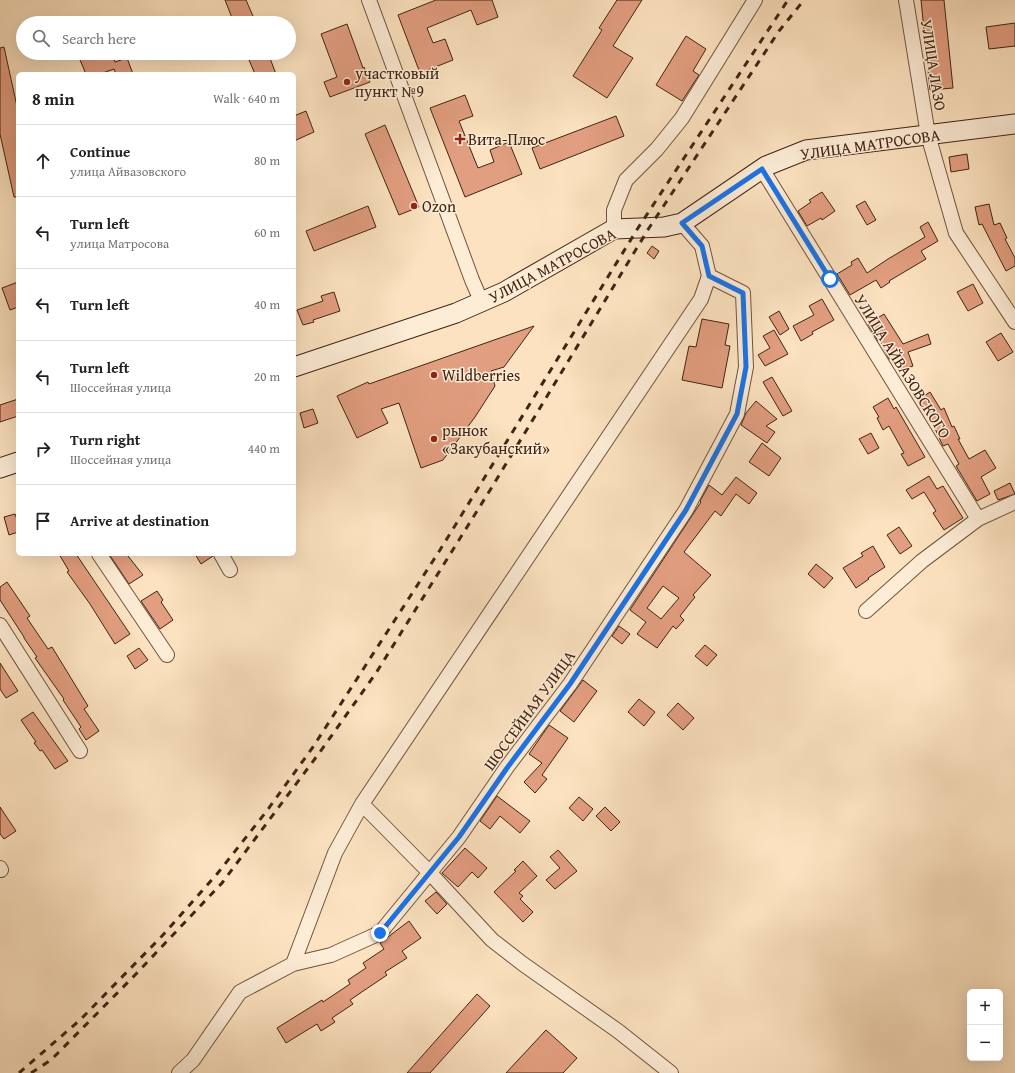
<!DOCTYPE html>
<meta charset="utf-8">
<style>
:root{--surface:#fff;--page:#f2f2f2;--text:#222;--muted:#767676;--line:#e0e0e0}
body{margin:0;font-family:"Gentium Book Plus",serif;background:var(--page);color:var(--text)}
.controls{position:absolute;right:12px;bottom:12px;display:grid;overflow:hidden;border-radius:6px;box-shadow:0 4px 16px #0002}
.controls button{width:36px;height:36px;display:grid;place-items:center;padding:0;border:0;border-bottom:1px solid var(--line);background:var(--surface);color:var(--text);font:20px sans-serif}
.stop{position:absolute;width:12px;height:12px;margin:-9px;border:3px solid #1a73e8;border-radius:50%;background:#fff}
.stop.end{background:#1a73e8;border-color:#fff;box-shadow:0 1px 4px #0008}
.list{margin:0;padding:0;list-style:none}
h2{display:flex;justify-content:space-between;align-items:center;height:52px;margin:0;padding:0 16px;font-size:17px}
h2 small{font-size:13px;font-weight:400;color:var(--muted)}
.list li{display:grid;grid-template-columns:26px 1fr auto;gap:12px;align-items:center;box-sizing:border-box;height:72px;padding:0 16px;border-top:1px solid var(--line)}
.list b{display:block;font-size:15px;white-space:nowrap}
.list p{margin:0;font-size:13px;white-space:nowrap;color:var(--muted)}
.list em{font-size:13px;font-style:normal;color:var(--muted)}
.icon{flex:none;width:22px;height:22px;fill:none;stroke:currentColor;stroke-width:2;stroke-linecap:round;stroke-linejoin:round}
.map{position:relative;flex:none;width:1015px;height:1073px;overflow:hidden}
.search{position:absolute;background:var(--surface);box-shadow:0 4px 16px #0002;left:16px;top:16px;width:280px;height:44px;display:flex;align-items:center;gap:10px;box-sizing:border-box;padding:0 14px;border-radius:22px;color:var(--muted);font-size:15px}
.panel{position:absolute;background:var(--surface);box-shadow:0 4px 16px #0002;left:16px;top:72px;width:280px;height:484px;border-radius:6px}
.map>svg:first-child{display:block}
</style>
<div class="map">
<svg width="1015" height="1073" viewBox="0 0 1015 1073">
<rect width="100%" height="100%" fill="#fce2c0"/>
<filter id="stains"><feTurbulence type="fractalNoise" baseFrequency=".005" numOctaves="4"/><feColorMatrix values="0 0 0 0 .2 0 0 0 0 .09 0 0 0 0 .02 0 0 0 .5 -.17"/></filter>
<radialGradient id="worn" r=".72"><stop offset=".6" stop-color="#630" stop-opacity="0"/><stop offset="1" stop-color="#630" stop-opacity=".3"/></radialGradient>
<path fill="#e29e80" stroke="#412413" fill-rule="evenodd" d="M225 0H246L256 23H234Z
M436 0H492L498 17 477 25 471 10 427 28 433 43 445 39 453 60 420 73 398 15Z
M617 0H642L613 46 633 58 607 98 573 76 602 30 599 28Z
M921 0H944L953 88 930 90Z
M1015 23V46L989 49 986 27Z
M347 24 363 68 364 67 370 82 330 97 324 82 337 77 321 34Z
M686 36 706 49 693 71 699 75 682 101 656 85Z
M4 47 18 111V197H14L0 134V48Z
M77 53H111L115 62 127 58 133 74H116L114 69 100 74H86Z
M246 53H268L276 74H255Z
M465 95 473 116 459 121 478 168 494 162 490 150 509 142 522 174 465 197 430 108Z
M306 111 314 132 294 141V116Z
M616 116 624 136 540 169 532 148Z
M385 125 419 207 399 215 365 134Z
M967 154 969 169 951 172 949 157Z
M822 192 835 211 822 220 821 218 807 226 798 211 811 202 809 200Z
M865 201 876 220 867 225 856 206Z
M989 204 994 225 1000 223 1007 238 1005 239 1015 258V266L1006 271 982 224 979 225 975 207Z
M368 206 376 227 314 251 306 231Z
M928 222 938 241 921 251 926 259 889 281 890 282 881 288 876 280 850 295 837 274 852 265 851 262 858 258 867 273 888 259 925 237 920 227Z
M652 246 659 251 654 259 647 253Z
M18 282V307L10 310 2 288Z
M973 284 983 303 968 311 957 292Z
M334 292 340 311 313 320 314 322 303 325 297 310 323 301 321 296Z
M822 299 834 320 812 332 813 334 801 341 793 326 814 315 809 306Z
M779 311 789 329 780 335 769 317Z
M884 314 903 344 928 334 931 344 908 352 913 366 902 370 897 356 889 359 880 340 878 341 868 324Z
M702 319 729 324 725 345 730 346 722 388 682 380 689 346 696 347Z
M534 326 504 367 491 371 495 386 475 417 443 460 421 468 399 403 381 409 388 423 357 438 337 396 368 382 369 384Z
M774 330 788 354 765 366 758 355 770 348 763 336Z
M1001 333 1013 352 998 361 986 342Z
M772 377 792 411 783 416 763 382Z
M930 392 941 410 944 408 952 427 954 426 960 439H958L969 459 985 450 996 468 981 477 990 494 977 501 956 466 959 464 948 444 943 446 926 409 924 410 918 400Z
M888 398 894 409 896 407 925 457 908 466 901 454 904 453 889 426 883 430 877 418 879 417 873 407Z
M18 399V416L0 422V405Z
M756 401 777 419 766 426 775 432 767 443 741 425 746 413Z
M313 409 318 423 304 428 300 413Z
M871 433 879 448 868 454 859 439Z
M762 443 781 458 769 476 749 462Z
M929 476 937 489 943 486 963 518 944 530 933 513 936 511 924 492 912 499 906 490Z
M736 477 757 493 749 504 736 494 721 516 715 511 684 552 711 575 693 595 695 597 680 616 684 620 676 629 673 626 657 648 637 634 646 622 630 610 701 502 700 501 709 485 722 495ZM663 586 679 598 661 619 647 608Z
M1010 483 1015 494 998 500 994 491Z
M15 514 18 522V532L9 535 4 517Z
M899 527 912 546 900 554 887 535Z
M873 546 885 567 868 578 869 579 856 588 843 568 863 556 861 553Z
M59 554H76L130 634 115 644 90 604 67 572 69 571Z
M109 554H131L128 556 143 575 129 584Z
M195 554H213V556L201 564Z
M816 564 833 578 824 588 808 574Z
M7 582 30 616 27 618 48 649 52 647 88 706 84 709 99 731 86 740 79 729 81 727 63 700 64 699 35 658 37 657 24 638V637L0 600V587Z
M157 591 163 600 161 602 173 620 160 629 141 601Z
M619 626 630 634 622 644 612 636Z
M705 645 717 655 707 666 695 656Z
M139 648 148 660 135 669 127 656Z
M0 663 18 691 6 698 0 689Z
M583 680 597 691 574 722 560 711Z
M639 699 655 712 644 726 628 712Z
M678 703 694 718 683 730 667 715Z
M33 712 68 761 55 769 42 750 40 751 34 743 36 742 21 720Z
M549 725 568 738 542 775 547 779 535 793 524 782 542 763 529 754Z
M497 796 530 821 520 833 500 816 490 829 480 821Z
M579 797 593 809 583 821 569 808Z
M0 807 16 831 4 839 0 834Z
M605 807 620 822 611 831 596 816Z
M465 848 487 868 478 878 472 872 458 887 442 873Z
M558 850 577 871 555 889 546 880 560 868 550 857Z
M523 861 537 876 519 893 523 896 520 899 533 912 523 922 494 892 516 871 514 870Z
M436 892 447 904 437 914 425 901Z
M409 921 421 938 402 951 407 958 385 972 387 975 350 1000 353 1004 332 1018 335 1022 321 1031 317 1024 286 1043 277 1028 322 1000 323 1002 350 984 348 980 366 968 363 963 384 949 380 943Z
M477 994 490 1006 430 1073H407Z
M546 1030 577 1058 563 1073H506Z"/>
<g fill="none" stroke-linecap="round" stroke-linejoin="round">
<defs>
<path id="street" d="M369 0 472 280 482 303
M906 0 928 135 956 233 1015 322
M762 169 978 519
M614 229V210L626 180 657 149 682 118 755 0
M99 554 167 655
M221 554 230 570
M866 611 922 561 978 519 1015 502
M0 625 80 751
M362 804 430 873 492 940 523 964 618 1031 671 1073
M0 868 1 870
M293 964 335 853 362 804 701 299 709 276 702 246 682 223
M179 1073 193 1060 240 992 293 964 331 955 380 933 459 837 507 767 570 684 686 510 737 414 746 367 743 293 709 276"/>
<path id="secondary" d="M294 367 456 313 504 292 614 229 664 227 682 223 766 166 806 150 1015 124
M0 468 18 462"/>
</defs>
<use href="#street" stroke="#70543e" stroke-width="16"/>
<use href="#secondary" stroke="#412413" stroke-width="21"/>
<use href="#street" stroke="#fdecd6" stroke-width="14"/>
<use href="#secondary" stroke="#fdecd6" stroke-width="19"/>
<path stroke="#412413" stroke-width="3" stroke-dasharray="7 7" stroke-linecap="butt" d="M19 1073 80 1020 162 936 217 874 266 812 313 747 440 550 638 228 788 0
M31 1073 51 1060 135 975 222 883 320 752 376 673 492 487 649 228 779 31 804 0"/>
</g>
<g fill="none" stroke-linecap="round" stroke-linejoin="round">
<path stroke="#1a73e8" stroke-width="5" d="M380 933 459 837 507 768 570 684 686 510 737 414 746 367 743 293 709 276 702 246 682 223 762 169 830 279"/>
</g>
<g fill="#8f2418" stroke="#fdecd6" stroke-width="1.5">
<circle cx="347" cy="82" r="4"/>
<path d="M458 133h4v4h4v4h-4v4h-4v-4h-4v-4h4z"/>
<circle cx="414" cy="206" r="4"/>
<circle cx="434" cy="375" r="4"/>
<circle cx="434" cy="439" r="4"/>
</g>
<g text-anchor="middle" stroke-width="3" stroke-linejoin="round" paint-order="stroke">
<g font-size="16" fill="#412413" stroke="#fdecd6">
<text transform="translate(934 65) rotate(81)" y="6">УЛИЦА ЛАЗО</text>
<text transform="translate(870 144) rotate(-8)" y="6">УЛИЦА МАТРОСОВА</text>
<text transform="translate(552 265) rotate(-28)" y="6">УЛИЦА МАТРОСОВА</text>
<text transform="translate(903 366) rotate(58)" y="6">УЛИЦА АЙВАЗОВСКОГО</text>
<text transform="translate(529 710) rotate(-54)" y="6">ШОССЕЙНАЯ УЛИЦА</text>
</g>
<g font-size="16" fill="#412413" stroke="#fdecd6" text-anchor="start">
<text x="355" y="79">участковый<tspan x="355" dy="18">пункт №9</tspan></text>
<text x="468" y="145">Вита-Плюс</text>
<text x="422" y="212">Ozon</text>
<text x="442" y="381">Wildberries</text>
<text x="442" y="436">рынок<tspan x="442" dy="18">«Закубанский»</tspan></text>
</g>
</g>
<rect width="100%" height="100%" filter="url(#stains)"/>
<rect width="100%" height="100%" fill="url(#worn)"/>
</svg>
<div class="controls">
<button>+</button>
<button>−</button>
</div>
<div class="stop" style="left:830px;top:279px"></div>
<div class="stop end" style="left:380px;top:933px"></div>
<div class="search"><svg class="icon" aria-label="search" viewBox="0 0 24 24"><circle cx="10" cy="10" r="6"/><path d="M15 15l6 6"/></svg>Search here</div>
<section class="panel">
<h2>8 min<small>Walk · 640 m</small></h2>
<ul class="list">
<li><svg class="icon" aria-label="ahead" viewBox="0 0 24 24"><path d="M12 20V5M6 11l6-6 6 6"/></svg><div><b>Continue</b><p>улица Айвазовского</p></div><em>80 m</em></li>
<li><svg class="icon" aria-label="left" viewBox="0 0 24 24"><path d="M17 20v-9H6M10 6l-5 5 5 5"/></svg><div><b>Turn left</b><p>улица Матросова</p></div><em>60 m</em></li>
<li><svg class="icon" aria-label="left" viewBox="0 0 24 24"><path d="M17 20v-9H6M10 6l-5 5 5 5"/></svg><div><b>Turn left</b></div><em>40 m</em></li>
<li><svg class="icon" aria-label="left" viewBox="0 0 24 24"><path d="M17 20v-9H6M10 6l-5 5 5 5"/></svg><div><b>Turn left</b><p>Шоссейная улица</p></div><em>20 m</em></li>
<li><svg class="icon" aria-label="right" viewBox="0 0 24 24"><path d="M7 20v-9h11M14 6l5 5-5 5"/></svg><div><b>Turn right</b><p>Шоссейная улица</p></div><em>440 m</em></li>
<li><svg class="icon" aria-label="arrive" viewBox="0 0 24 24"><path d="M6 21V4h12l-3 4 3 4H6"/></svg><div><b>Arrive at destination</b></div></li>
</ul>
</section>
</div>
